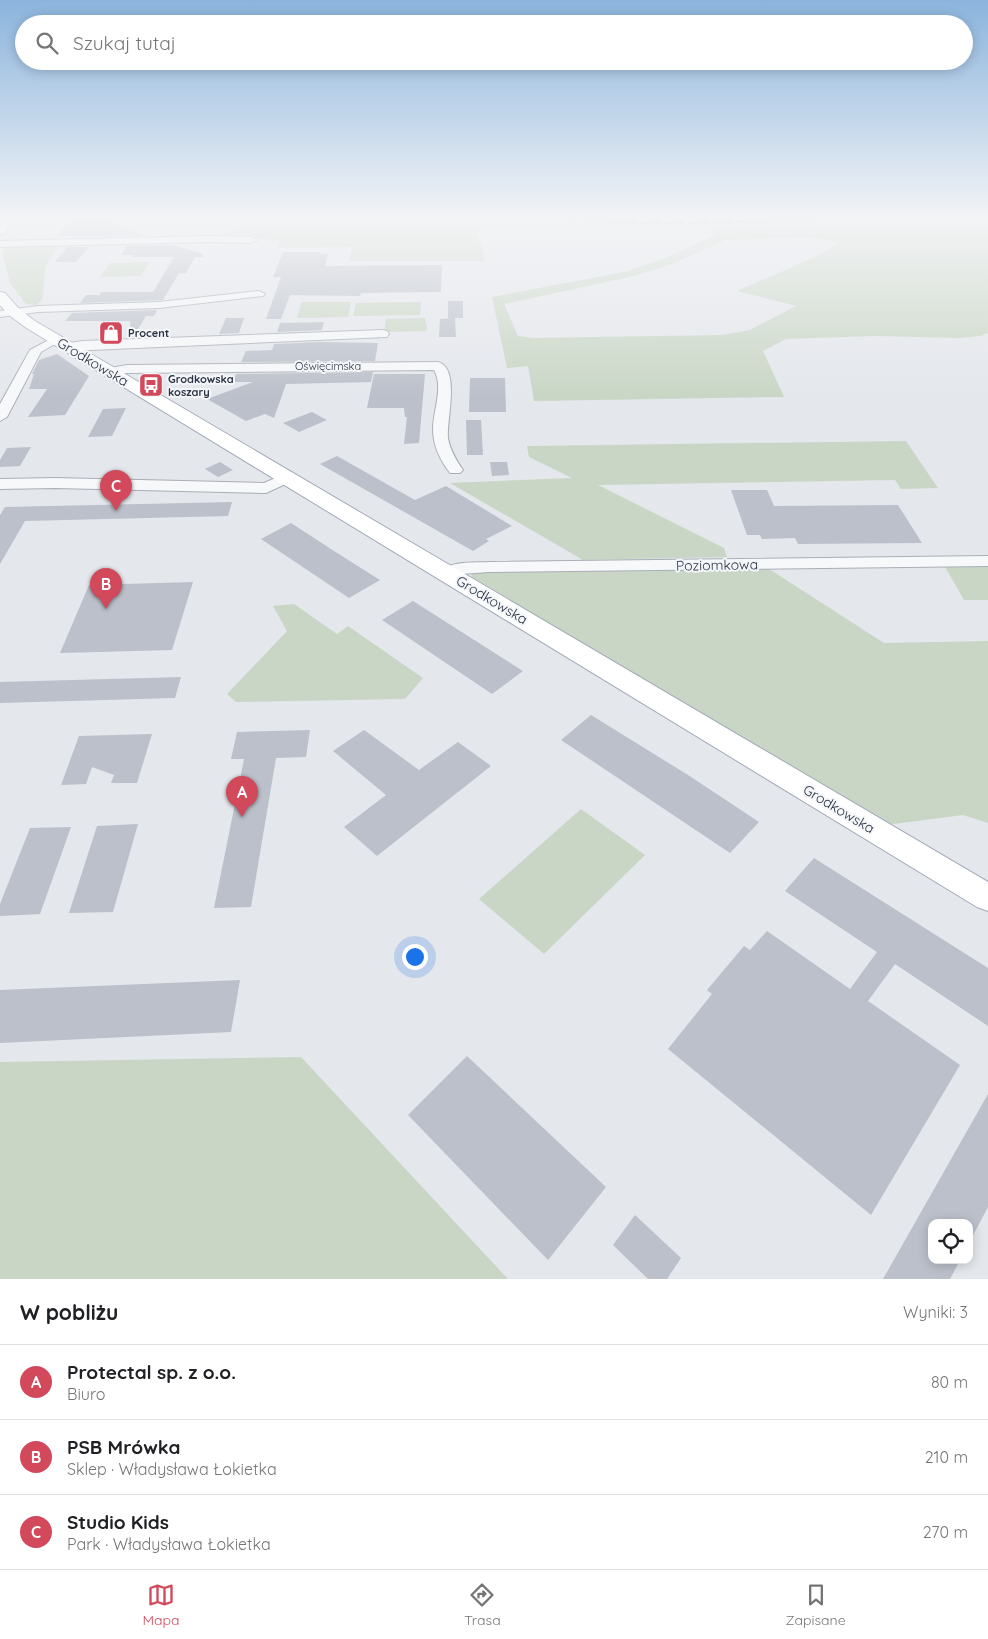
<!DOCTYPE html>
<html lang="pl">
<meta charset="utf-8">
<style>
:root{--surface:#fff;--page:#f6f6f6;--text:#202124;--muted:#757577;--line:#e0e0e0;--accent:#d1495b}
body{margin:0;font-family:Quicksand,sans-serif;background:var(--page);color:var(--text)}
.controls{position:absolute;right:15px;bottom:15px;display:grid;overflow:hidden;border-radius:10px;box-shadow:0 2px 12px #0003}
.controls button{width:45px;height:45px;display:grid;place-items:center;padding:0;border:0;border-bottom:1px solid var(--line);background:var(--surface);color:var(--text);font:25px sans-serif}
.you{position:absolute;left:414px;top:956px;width:18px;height:18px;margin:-12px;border:4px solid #fff;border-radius:50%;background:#1a73e8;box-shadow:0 0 0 8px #1a73e833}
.badge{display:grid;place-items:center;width:32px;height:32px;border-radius:50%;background:var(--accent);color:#fff;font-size:16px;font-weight:700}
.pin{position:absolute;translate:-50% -41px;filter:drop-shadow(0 1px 2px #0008)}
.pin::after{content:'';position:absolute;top:26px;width:18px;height:15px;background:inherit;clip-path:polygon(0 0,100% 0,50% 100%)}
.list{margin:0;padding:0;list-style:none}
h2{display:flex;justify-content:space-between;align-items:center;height:65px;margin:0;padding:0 20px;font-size:21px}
h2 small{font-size:16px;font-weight:400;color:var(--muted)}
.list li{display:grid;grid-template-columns:32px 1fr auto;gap:15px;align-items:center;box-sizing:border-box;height:75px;padding:0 20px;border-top:1px solid var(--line)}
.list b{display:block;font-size:19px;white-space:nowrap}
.list p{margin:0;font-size:16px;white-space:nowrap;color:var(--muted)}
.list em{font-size:16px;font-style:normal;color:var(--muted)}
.icon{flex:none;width:28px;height:28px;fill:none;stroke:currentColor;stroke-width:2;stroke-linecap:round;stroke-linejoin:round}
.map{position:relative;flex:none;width:988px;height:1279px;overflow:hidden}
.search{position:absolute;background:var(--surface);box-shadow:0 2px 12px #0003;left:15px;right:15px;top:15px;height:55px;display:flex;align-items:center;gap:12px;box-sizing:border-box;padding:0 18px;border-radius:28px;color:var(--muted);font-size:19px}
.sheet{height:290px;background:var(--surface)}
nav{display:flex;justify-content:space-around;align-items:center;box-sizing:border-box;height:70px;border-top:1px solid var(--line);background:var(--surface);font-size:14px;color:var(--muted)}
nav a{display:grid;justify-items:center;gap:2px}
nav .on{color:var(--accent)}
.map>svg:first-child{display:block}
</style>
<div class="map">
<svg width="988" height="1279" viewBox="0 0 988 1279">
<rect width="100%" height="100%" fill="#e4e7ec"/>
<path fill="#c9d6c5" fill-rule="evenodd" d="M315 217H477L579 224 697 226 839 217H988V333L980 336 960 338 874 336 786 339 763 351 784 397 534 401 528 366 507 368 492 297 629 271 672 255 715 235 712 230 695 228 477 230 485 261H349L352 247 277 248 280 241 256 238H210L241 227 311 224ZM801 238 822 239 839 243 806 261 737 291 796 306 750 330 722 335 532 338 518 336 504 304 634 276 672 264 726 240Z
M58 247 45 267 43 298 37 305 26 304 10 283 2 252 5 248Z
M150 262 141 276 100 277 110 263Z
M301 302H351L348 317 297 318Z
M421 302 420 315 353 316 356 303Z
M425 318 427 328 425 331 384 332 386 319Z
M906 441 938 488 901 489 895 480 598 485 724 548 727 557 583 560 450 483 572 478 529 457 527 446Z
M944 565H988V600H964Z
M766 567 884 643 988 641V823L963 815 886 825 471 579 472 573 508 571Z
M294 604 337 634 348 626 423 678 405 699 236 702 227 694 287 631 273 606Z
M581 809 645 855 544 954 479 899Z
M301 1057 508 1279H0V1062Z"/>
<path fill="#bbc0ca" d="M73 217H114L113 225 145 236H57Z
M174 245 203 254V257H195L186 273H179L163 300 80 303 86 295H100L101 292H153L174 257H132L134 255H121L127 246Z
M67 247H89L76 262H55Z
M283 252H320L319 254H328L325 266 442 265 441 292 361 293 360 296 290 295 281 319H266L281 277H273Z
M448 301H463V318H455L456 337H439L440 319 453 318H448Z
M157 310 154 316H146L133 337H131L130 321H65L72 313Z
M226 318H244L239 333 219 334Z
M324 322 322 330 277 332 280 323Z
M320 342 378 343 375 361 241 362 246 351 272 350 274 344Z
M57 354 89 376 65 415 28 417 47 389H29L34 374H32L39 360Z
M373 372 371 382 286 384 274 418 265 414 246 421 207 399 253 382H233L236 374Z
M374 374H425L419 443 404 444 407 417H405L404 408H367Z
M470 378H505L506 412H469Z
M126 408 112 436 88 437 103 409Z
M312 412 327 420 299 432 283 423Z
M466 420H481L483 455H467Z
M31 447 20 466 0 467V460L7 448Z
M337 456 415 500 446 486 512 526 486 539 489 541 473 551 320 464Z
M220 462 233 470 218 477 205 469Z
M490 462H507L509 475 492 476Z
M731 490H767L774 506 898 505 922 543 798 544 795 538 762 539 760 535H747Z
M232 502 228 516 25 521 0 564V515L5 507Z
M291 523 334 551 380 580 349 598 261 539Z
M193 582 172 650 60 653 89 585Z
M413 601 523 671 492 694 382 620Z
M181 677 175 698 0 703V682Z
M591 715 688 775 759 822 730 853 561 740Z
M310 730 306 757 276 758 251 907 214 908 244 759H231L237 732Z
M364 730 419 770 458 742 491 766 377 856 344 827 386 795 333 751Z
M152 734 137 783H111L114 775 92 767 86 784 61 785 79 736Z
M138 824 113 912 69 913 97 826Z
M71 827 40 914 0 916V904L30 828Z
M814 858 988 968V1026L895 964 868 1001 960 1065 871 1215 668 1049 712 994 707 990 744 946 750 950 767 931 850 989 877 952 785 891Z
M240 980 231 1032 0 1043V990Z
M467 1056 606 1187 548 1260 408 1115Z
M988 1094V1207L969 1243V1223H932V1260H960L950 1279H883Z
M635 1215 681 1258 667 1279H648L613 1245Z"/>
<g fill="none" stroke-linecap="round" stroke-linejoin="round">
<defs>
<path id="minor" d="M207 236 252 237 257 240 252 243 207 242 0 247V241Z
M259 291 265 294 263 296 159 308 38 312 0 317V311L38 306 159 302Z
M383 330 387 331 389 334 387 337 68 351 62 347 64 344 82 341Z
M56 336 62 340 41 352 7 417 0 421V404L30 350Z
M438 362C461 368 446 421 448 438 450 450 456 460 463 470L460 473H450C440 460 433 446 433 429 433 410 444 388 434 370L127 373 110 376 104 372 105 369 127 365Z
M287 473 292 475 295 478 292 481 266 493 55 488 0 489V479L55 478 264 483Z
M988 556V566L489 572 461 574 447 579 441 578 438 574C448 560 474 563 489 562Z"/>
<path id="major" d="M4 217H16L4 234 0 235V222Z
M0 292 5 293 19 309 35 321 988 882V911L977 907 25 327 9 315 0 305Z"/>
</defs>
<use href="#minor" stroke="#a9aeb7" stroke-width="2"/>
<use href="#major" stroke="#a3abb8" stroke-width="2"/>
<use href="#minor" fill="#f7f8fa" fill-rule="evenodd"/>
<use href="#major" fill="#fff" fill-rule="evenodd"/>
<defs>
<path id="rail" d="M528 217C628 224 726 225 826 217"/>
</defs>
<use href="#rail" stroke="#7d8696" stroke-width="3"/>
<use href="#rail" stroke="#f4f6f9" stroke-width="2" stroke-dasharray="6" stroke-linecap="butt"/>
</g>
<linearGradient id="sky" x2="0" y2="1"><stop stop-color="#8bb4dd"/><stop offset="0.55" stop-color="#f3f4f6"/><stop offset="1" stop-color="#f3f4f6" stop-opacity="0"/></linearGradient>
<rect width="988" height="396" fill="url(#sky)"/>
<defs>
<symbol id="shop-square" viewBox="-11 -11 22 22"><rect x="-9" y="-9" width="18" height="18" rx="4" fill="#d1495b" stroke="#f4f6f9"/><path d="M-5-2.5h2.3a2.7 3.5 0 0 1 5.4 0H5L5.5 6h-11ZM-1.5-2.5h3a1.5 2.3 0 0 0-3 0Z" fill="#fff"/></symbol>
<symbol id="bus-square" viewBox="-11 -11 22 22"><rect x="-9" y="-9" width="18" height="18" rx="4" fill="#d1495b" stroke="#f4f6f9"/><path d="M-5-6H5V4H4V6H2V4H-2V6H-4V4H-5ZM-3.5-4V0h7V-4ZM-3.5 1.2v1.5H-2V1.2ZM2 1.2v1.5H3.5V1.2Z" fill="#fff"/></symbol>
</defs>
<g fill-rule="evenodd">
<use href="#shop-square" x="97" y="319" width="28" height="28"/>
<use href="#bus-square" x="137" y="371" width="28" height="28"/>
</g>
<g text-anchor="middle" stroke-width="4" stroke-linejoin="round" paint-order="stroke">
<g font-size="11" font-weight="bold" fill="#2b3445" stroke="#f4f6f9" text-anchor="start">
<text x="128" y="337">Procent</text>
<text x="168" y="383">Grodkowska<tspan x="168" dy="13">koszary</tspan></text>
</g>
<g font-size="11" fill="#2b3445" stroke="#f4f6f9">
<text x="328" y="370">Oświęcimska</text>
</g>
<g font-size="14" fill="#2b3445" stroke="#f4f6f9">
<text transform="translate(93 362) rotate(31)" y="5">Grodkowska</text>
<text transform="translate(717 565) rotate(-1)" y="5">Poziomkowa</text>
<text transform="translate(492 600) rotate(31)" y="5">Grodkowska</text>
<text transform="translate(839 809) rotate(31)" y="5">Grodkowska</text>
</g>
</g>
</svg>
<div class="controls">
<button><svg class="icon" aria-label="locate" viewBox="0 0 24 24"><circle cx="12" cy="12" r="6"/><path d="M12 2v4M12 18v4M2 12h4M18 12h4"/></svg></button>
</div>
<div class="you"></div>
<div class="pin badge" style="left:242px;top:817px">A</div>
<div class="pin badge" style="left:106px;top:609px">B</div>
<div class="pin badge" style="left:116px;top:511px">C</div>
<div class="search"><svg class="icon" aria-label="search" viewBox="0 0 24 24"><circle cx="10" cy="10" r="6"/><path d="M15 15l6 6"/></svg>Szukaj tutaj</div>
</div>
<section class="sheet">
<h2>W pobliżu<small>Wyniki: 3</small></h2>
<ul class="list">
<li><span class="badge">A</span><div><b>Protectal sp. z o.o.</b><p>Biuro</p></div><em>80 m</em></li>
<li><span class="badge">B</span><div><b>PSB Mrówka</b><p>Sklep · Władysława Łokietka</p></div><em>210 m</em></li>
<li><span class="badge">C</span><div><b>Studio Kids</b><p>Park · Władysława Łokietka</p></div><em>270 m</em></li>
</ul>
</section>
<nav>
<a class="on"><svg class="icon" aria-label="map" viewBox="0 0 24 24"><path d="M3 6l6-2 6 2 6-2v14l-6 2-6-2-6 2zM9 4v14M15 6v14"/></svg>Mapa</a>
<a><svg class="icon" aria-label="directions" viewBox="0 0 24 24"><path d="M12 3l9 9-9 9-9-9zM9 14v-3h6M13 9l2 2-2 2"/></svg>Trasa</a>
<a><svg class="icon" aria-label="saved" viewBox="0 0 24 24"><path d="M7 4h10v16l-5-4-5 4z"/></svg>Zapisane</a>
</nav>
